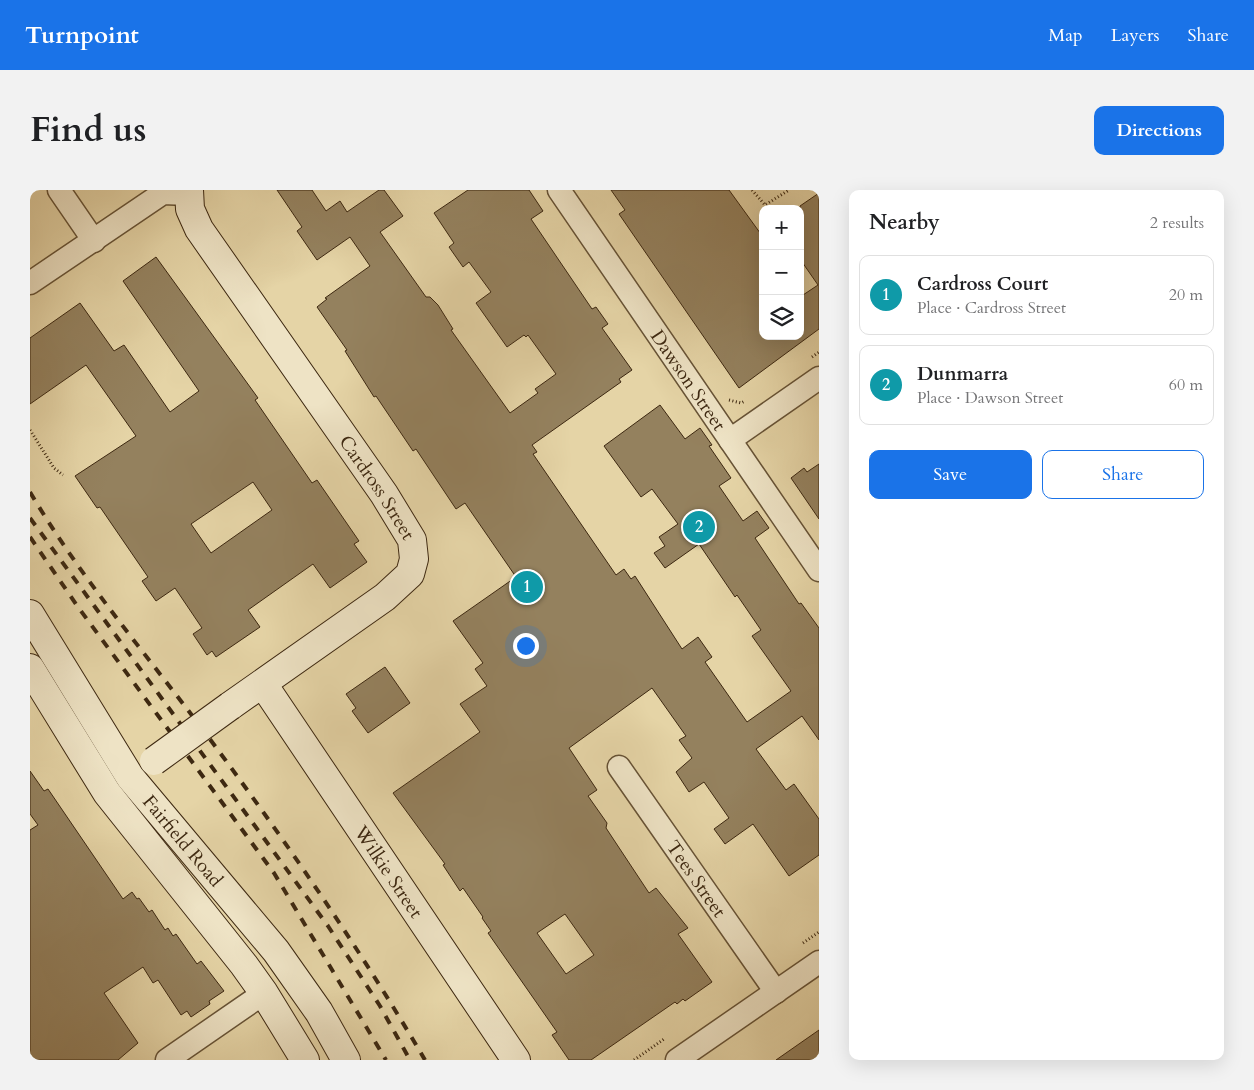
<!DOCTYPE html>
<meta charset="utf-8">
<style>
:root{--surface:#fff;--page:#f2f2f2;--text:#202124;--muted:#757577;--line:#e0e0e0;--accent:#1a73e8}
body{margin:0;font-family:Cardo,serif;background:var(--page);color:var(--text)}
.controls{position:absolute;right:15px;top:15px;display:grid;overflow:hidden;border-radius:10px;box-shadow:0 5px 20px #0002}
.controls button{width:45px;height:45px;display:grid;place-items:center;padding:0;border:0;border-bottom:1px solid var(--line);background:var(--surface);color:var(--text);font:25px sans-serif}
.you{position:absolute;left:495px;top:455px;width:18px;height:18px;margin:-12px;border:4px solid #fff;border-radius:50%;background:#1a73e8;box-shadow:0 0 0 8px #1a73e833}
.badge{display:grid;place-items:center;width:32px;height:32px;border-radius:50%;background:var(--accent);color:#fff;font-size:16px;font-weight:700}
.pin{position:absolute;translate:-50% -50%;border:2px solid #fff;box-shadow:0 1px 5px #0006}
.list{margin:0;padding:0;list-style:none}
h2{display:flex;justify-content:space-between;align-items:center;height:65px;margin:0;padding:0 20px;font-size:21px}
h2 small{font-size:16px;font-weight:400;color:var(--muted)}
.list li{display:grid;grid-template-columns:32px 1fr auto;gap:15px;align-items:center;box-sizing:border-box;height:80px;margin:0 10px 10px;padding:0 10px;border:1px solid var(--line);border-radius:10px}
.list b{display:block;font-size:19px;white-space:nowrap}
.list p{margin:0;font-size:16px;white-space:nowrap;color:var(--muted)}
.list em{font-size:16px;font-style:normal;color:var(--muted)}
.actions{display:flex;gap:10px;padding:15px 20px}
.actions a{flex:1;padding:11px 0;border:1px solid var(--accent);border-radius:10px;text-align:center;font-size:18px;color:var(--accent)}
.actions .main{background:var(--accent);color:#fff}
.icon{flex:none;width:28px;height:28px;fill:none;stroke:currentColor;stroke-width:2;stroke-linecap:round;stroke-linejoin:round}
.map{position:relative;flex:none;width:789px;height:870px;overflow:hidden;border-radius:10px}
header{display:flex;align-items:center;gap:30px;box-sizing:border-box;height:70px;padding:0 25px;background:var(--accent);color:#fff}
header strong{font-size:24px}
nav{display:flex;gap:28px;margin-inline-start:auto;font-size:18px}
.intro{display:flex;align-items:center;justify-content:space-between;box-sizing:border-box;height:120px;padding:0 30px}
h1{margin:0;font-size:35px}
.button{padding:12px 22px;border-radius:10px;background:var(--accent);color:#fff;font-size:18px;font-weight:700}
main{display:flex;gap:30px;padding:0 30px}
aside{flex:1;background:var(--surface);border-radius:10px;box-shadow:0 5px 20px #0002}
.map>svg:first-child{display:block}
</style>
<header>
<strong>Turnpoint</strong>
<nav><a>Map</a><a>Layers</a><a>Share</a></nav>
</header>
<div class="intro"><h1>Find us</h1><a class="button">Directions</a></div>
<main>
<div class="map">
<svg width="789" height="870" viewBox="0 0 789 870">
<rect width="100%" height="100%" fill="#e5d4a6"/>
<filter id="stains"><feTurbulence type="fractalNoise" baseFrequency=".004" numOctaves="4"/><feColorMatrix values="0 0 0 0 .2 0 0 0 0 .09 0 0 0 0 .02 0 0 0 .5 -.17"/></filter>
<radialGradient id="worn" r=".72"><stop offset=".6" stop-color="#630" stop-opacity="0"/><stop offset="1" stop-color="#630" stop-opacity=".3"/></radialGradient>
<path fill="#94815e" stroke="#3d2811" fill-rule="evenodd" d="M247 0H282L296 21 310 11 317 22 349 0H354L373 26 350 42 396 107H400L408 115 423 139 421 140 480 223 508 203 505 199 526 184 498 145 496 147 494 145 477 157 446 113 461 102 439 72 433 77 419 57 424 53 404 23 438 0H499L513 21 501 29 562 119 566 117 578 134 572 138 602 180 589 189 591 192 502 255 507 262 503 264 586 385 594 379 601 389 605 386 652 459 668 447 682 467 675 472 717 532 761 501 722 446 731 440 707 405 705 407 669 354 635 378 624 363 635 356 629 347 648 334 622 299 611 307 574 256 630 215 655 249 670 238 682 255 679 256 701 288 689 296 713 331 727 321 739 338 725 348 769 414 771 413 789 438V550L772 526 726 559 756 600 764 594 789 629V665L759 686 723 634 695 654 684 639 699 628 674 592 659 602 646 582 662 568 649 550 656 546 622 498 539 558 567 600 558 606 577 633 576 638 619 703 626 698 658 738 648 744 682 792 655 811 653 809 647 814 645 812 561 870H539L522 845 527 842 458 743 461 741 452 728 453 727 433 698 430 701 413 675 415 674 363 603 450 542 430 514 457 496 445 479 453 473 423 431 486 387 435 313 426 319 386 259 383 261 346 206 344 207 315 161 317 160 287 117 297 109 295 108 340 76 320 47 287 70 267 41 272 37ZM535 724 564 765 536 784 507 743Z
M581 0H699L733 47V146H770V107L788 95 770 69V16L789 3V139L709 198 589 24 595 20Z
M126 67 228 208 225 210 282 293 287 290 329 351 324 354 337 372 300 398 283 374 218 420 230 437 186 467 182 461 177 465 163 444 172 438 145 398 126 411 112 391 118 387 70 317 67 318 45 286 106 246 56 175 0 214V148L50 113 84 161 94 155 140 222 169 201 93 91ZM223 292 242 320 181 363 161 334Z
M789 274V329L761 288 774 278 777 282Z
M355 477 380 513 338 543 322 521 326 518 316 504Z
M0 581 14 601 18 599 93 709 102 702 107 709 109 708 119 722 122 720 135 740 138 738 143 746 146 744 167 774 171 771 194 801 179 811 180 814 161 827 157 821 151 825 128 790 123 793 113 777 74 803 108 853 88 870H0V640L8 635 0 624Z
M789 840V870H746Z"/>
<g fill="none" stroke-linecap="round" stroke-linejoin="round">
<defs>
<g id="street">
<path d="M29 0 64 51"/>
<path id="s1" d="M529 0 789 380"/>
<path d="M0 93 133 3 158 4"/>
<path d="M700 250 789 188"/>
<path id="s2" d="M589 577 746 802"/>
<path d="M137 870 234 803"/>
<path d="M647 870 789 772"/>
</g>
<g id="secondary">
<path id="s3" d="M159 0 160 19 169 39 354 304 382 350 384 369 380 384 355 407 200 516"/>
<path id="s4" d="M0 424 100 587 246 761 289 822 316 870"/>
<path d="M0 478 77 603 214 775 234 803 275 870"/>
<path id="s5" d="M233 494 486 870"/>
</g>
</defs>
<use href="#street" stroke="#675336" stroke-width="25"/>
<use href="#secondary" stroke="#3d2811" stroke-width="30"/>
<path stroke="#3d2811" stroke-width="3" stroke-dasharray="1 2.5" stroke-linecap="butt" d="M722 0 735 15 759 0
M782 167 789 162
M699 210 711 213 715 211
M0 240 24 278 33 285
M773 753 789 742
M604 870 634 849"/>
<use href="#street" stroke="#eee3c5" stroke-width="22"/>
<use href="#secondary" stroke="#eee3c5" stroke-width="28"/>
<path stroke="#3d2811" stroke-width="4" stroke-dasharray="9 9" stroke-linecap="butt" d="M0 302C53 392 123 472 185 556 260 657 331 761 395 870
M0 328 298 736 350 816 380 870
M0 347 48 417 244 683 356 870"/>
<defs>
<path id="secondary-bridge" d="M124 571 200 516"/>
</defs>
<use href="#secondary-bridge" stroke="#3d2811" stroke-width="30" stroke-linecap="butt"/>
<use href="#secondary-bridge" stroke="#eee3c5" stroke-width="28"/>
</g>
<g text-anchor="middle" stroke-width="5" stroke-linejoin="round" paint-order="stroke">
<g font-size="19" fill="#3d2811" stroke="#eee3c5">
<text dy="7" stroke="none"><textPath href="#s1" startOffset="230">Dawson Street</textPath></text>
<text dy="7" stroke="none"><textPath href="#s3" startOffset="355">Cardross Street</textPath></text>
<text dy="7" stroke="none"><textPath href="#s4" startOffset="274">Fairfield Road</textPath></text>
<text dy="7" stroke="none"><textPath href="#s5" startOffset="226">Wilkie Street</textPath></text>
<text dy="7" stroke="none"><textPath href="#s2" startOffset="136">Tees Street</textPath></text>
</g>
</g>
<rect width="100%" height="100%" filter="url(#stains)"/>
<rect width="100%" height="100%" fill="url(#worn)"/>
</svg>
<div class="controls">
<button>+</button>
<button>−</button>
<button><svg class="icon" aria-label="layers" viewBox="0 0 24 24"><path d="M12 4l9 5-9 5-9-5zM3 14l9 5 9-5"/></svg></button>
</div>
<div class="you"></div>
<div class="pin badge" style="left:497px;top:397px;background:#0f9aa8">1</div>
<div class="pin badge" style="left:669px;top:337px;background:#0f9aa8">2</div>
</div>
<aside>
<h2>Nearby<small>2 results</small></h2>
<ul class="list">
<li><span class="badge" style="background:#0f9aa8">1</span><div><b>Cardross Court</b><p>Place · Cardross Street</p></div><em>20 m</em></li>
<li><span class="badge" style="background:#0f9aa8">2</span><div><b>Dunmarra</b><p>Place · Dawson Street</p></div><em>60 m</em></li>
</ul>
<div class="actions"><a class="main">Save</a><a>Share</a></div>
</aside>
</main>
